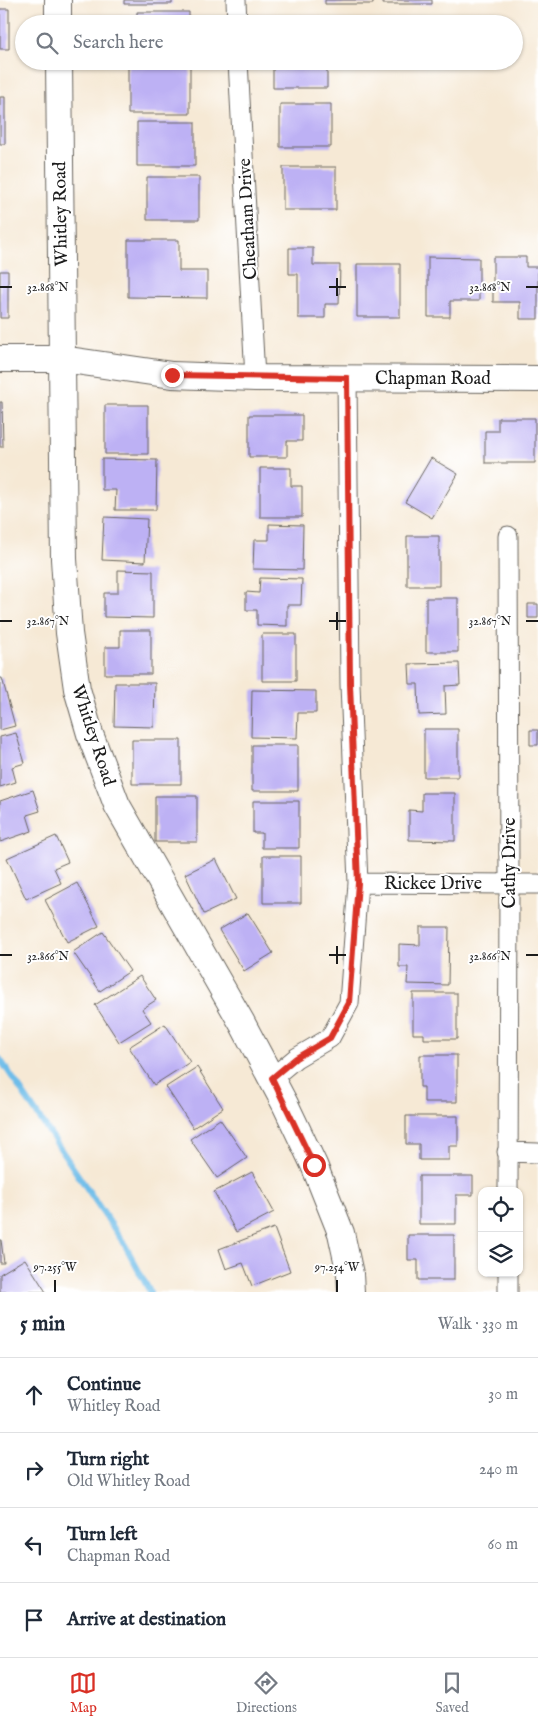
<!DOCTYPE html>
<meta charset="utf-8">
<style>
:root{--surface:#fff;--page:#f2f2f3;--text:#1f2937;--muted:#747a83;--line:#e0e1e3;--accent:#d93025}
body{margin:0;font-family:"IM FELL English",serif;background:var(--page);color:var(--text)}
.controls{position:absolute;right:15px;bottom:15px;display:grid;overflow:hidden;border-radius:10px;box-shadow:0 1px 4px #0004}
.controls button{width:45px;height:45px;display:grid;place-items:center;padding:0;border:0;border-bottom:1px solid var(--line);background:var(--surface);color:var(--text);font:25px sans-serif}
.stop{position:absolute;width:15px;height:15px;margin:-11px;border:4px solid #d93025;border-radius:50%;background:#fff}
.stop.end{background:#d93025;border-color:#fff;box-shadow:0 1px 5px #0008}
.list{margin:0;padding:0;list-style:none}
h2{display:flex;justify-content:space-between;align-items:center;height:65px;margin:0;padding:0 20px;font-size:21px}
h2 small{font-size:16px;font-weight:400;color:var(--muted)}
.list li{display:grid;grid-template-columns:32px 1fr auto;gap:15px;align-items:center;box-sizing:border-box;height:75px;padding:0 20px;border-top:1px solid var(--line)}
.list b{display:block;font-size:19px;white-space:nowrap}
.list p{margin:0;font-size:16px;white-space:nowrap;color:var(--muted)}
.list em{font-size:16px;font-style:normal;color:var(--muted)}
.icon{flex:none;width:28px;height:28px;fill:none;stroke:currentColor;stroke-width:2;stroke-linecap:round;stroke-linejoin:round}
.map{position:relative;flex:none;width:538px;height:1292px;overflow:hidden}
.search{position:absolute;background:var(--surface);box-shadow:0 1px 4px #0004;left:15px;right:15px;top:15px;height:55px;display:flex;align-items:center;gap:12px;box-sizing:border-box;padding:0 18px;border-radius:28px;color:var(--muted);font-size:19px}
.sheet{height:365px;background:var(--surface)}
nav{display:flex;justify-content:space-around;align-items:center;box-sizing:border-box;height:70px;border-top:1px solid var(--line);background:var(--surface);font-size:14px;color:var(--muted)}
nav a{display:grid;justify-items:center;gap:2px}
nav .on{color:var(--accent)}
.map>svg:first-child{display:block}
</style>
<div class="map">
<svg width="538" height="1292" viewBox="0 0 538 1292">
<rect width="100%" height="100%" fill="#fff"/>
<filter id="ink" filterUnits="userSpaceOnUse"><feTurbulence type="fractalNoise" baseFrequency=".02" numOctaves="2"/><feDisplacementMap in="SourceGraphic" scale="10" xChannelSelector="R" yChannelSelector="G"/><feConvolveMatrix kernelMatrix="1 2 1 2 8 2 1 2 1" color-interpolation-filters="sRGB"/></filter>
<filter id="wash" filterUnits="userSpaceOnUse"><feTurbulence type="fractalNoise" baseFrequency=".0096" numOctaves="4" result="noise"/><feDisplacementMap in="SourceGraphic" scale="20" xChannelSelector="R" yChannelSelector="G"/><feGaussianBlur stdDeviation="1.12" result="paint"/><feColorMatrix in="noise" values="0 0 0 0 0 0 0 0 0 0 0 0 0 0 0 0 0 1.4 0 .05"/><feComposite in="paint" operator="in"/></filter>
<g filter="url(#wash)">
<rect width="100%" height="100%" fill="#f6e9d5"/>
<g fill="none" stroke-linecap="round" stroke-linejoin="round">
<path stroke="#6ebde9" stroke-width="6" d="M0 1059 125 1245 150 1292"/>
</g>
<g id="blocks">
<path fill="#bdb1f4" d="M124 0H172V4H124Z
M325 0H373V4H325Z
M383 0H432V4H383Z
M0 9H9V49H0Z
M137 12H189V24H137Z
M273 61H327V88H273Z
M128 64H190V114H128Z
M0 97H5V144H0Z
M280 104H331V147H280Z
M137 122H195V166H137Z
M283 167H336V210H283Z
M147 177H199V220H147Z
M128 240H179V271H207V298L128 297Z
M289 248H313V265H340L339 304H325V318H298V274H289Z
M428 257 479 258V301H450V317H428Z
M493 257H526V267H538V319H520V302H493Z
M357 264H400V317H357Z
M0 271H8V318H0Z
M0 402H2L3 447H0Z
M105 405H148V454H105Z
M249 415H302V441H287V457H249Z
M498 418H535V463H485V431H498Z
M431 458 458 474 432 518 405 502Z
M102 459 157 460 156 510H115L116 490H102Z
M260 468H291V486H302V517H260Z
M104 517 147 519 145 562 102 560Z
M269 524 303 525 302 570 253 569 254 540H269Z
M407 536H439V586H407Z
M118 570 153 571V618L104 617V593H118Z
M260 578 302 579 301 605H287V626L257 625V610H246V592L259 593Z
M426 598H458V652H426Z
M528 604H538V618H528Z
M120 630H151V674H105V647H120Z
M262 634H296V681H262Z
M459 663 460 685 445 686 446 714 419 715 418 684H410L409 664Z
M0 678H2L15 726 0 730Z
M115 683H155L154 727 114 726Z
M252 690 316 691V713H298L297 738 251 737Z
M424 729H458V777H424Z
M530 730H538V745H530Z
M16 733 25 763 12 767 16 782 0 787V737Z
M132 740H181V784H132Z
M252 745H298V791H252Z
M33 790 40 811 27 815 32 831 0 842V801Z
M422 793H455V841L409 840V810L422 811Z
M155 796H197V842H155Z
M253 801H299V848H262V833H253Z
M56 836 68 862 54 868 61 883 26 899 7 858Z
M263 856H301V903H263Z
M216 859 236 899 204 914 185 874Z
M77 883 99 926 67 942 45 900Z
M248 913 273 953 244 971 219 930Z
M420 927H449L448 985 407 984 408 967H399V944L420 945Z
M103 932 130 971 100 991 73 952Z
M140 976 156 1000 142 1009 151 1022 119 1042 95 1005Z
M413 993H457V1039H424V1034H413Z
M165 1024 190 1062 154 1085 129 1047Z
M420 1055H457V1102H424V1087H420Z
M197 1067 223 1108 193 1128 166 1087Z
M406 1116H458V1146H449V1160H419V1144H406Z
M220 1119 247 1158 217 1178 190 1139Z
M252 1172 274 1212 236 1232 214 1192Z
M419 1176H473V1195H456V1224H419Z
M274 1228 290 1271 252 1286 243 1263 226 1269 219 1249Z
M408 1235H454V1280H418V1260H408Z
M0 1240H1L4 1263H0Z
M25 1259 46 1292H0V1274Z"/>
</g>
</g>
<g filter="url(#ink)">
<use href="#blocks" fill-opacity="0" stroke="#68645d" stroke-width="1"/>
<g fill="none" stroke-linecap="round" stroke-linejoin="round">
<defs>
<path id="street" d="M236 0 237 24
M238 61 255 378
M358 883 538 884
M272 1078 296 1058 330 1038 349 1003 358 883 350 684 347 378
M507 1152 538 1153
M508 1191 509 884 508 536
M508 1273V1292"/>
<path id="secondary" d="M58 0V24
M59 61 64 559 69 633 77 689 90 734 117 805 242 1023 285 1104 314 1165 341 1233 350 1274 351 1292
M0 359H62L172 375 255 378 538 379"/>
</defs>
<use href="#street" stroke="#68645d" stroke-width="21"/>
<use href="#secondary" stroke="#68645d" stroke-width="28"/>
<use href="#street" stroke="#fff" stroke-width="19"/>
<use href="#secondary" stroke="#fff" stroke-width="26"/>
</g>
</g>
<g fill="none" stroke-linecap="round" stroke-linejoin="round" filter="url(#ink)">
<path stroke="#d93025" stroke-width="6" d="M172 375 347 378 350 684 358 883 349 1003 330 1038 296 1058 272 1078 314 1165"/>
</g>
<path fill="none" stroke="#1c1c1c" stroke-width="2" d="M337 278V296M0 287H12M329 287H346M526 287H538M337 612V630M0 621H12M329 621H346M526 621H538M337 946V964M0 955H12M329 955H346M526 955H538M55 1280V1292M337 1280V1292"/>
<g text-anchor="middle" stroke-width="4" stroke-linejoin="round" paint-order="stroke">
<g font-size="18" fill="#1c1c1c" stroke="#fff">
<text transform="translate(60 214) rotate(-91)" y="6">Whitley Road</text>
<text transform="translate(247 219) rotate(-93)" y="6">Cheatham Drive</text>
<text x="433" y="384">Chapman Road</text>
<text transform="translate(94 735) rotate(72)" y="6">Whitley Road</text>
<text transform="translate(509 863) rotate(-90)" y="6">Cathy Drive</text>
<text x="433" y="889">Rickee Drive</text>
</g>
</g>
<g font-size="12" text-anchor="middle" fill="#1c1c1c" stroke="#fff" stroke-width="4" stroke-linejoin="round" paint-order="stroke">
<text x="48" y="291">32.868°N</text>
<text x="490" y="291">32.868°N</text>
<text x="48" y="625">32.867°N</text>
<text x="490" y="625">32.867°N</text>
<text x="48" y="960">32.866°N</text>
<text x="490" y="960">32.866°N</text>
<text x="55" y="1271">97.255°W</text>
<text x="337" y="1271">97.254°W</text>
</g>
</svg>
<div class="controls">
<button><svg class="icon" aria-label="locate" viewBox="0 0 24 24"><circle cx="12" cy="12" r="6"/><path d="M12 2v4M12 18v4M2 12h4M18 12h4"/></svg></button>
<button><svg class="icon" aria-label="layers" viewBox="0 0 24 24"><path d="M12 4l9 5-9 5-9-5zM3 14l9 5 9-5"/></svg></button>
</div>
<div class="stop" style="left:314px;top:1165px"></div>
<div class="stop end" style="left:172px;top:375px"></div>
<div class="search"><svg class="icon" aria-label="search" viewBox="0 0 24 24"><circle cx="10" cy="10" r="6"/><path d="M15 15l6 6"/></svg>Search here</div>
</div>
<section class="sheet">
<h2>5 min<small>Walk · 330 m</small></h2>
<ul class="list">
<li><svg class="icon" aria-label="ahead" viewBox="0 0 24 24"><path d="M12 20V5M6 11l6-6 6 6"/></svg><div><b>Continue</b><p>Whitley Road</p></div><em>30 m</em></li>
<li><svg class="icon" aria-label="right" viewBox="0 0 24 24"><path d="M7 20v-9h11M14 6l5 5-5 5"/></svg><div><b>Turn right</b><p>Old Whitley Road</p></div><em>240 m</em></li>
<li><svg class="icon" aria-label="left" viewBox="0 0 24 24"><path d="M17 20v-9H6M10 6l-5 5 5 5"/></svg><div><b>Turn left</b><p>Chapman Road</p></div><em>60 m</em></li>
<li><svg class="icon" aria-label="arrive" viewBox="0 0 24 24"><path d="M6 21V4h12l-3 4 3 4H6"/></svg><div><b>Arrive at destination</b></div></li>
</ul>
</section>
<nav>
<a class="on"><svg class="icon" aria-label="map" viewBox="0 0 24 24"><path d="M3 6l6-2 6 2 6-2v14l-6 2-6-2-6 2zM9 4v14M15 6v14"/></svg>Map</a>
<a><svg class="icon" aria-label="directions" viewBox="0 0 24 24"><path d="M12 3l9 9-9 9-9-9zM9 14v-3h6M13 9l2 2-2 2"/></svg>Directions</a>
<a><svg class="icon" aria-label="saved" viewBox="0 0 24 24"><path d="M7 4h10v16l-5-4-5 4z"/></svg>Saved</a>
</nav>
